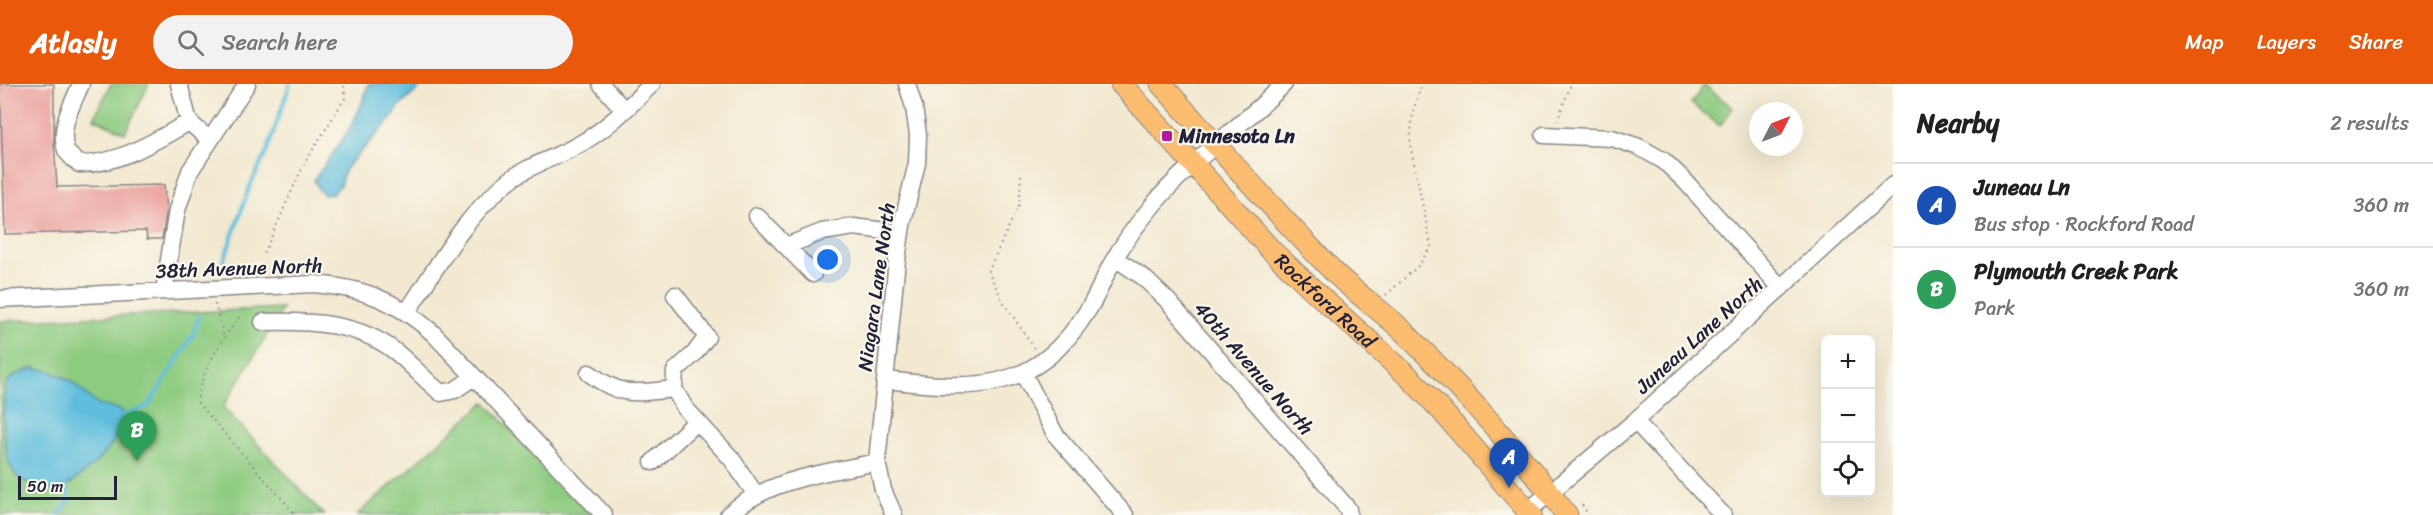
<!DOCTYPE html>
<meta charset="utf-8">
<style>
:root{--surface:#fff;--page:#f2f2f2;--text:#202124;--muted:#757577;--line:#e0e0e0;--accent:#ea580c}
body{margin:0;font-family:Sriracha,sans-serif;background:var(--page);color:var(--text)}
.controls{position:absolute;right:18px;bottom:18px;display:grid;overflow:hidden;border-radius:9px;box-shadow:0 6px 24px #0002}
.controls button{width:54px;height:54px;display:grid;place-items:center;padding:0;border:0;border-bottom:2px solid var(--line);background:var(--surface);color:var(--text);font:30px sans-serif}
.compass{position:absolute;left:1749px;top:18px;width:54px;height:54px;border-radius:50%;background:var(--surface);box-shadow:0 6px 24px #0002;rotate:48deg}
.scale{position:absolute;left:18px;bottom:15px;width:99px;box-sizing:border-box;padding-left:6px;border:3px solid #22223b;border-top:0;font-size:16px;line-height:21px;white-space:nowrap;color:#22223b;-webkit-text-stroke:4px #fbf7ec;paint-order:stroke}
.you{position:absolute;left:828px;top:176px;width:21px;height:21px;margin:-15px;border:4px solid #fff;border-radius:50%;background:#1a73e8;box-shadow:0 0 0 9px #1a73e833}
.badge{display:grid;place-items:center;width:39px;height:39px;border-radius:50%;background:var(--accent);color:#fff;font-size:20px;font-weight:700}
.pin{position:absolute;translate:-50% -50px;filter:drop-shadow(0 2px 3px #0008)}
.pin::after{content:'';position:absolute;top:32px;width:21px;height:18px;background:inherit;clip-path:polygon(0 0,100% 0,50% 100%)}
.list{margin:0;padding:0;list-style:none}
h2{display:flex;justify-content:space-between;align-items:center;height:78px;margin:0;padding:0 24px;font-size:26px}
h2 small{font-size:20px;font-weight:400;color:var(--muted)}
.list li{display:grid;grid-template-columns:39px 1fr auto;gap:18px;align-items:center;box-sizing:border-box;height:84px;padding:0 24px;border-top:2px solid var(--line)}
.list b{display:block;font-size:22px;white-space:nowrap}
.list p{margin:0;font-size:20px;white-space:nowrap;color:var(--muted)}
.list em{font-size:20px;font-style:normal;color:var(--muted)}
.icon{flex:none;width:33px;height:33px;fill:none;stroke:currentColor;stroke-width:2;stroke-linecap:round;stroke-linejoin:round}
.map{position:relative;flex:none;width:1893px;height:431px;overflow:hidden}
header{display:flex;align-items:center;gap:36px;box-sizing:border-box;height:84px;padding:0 30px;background:var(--accent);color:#fff}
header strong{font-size:28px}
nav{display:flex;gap:33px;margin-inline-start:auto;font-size:21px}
.search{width:420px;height:54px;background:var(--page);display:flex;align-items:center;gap:15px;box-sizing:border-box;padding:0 21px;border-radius:33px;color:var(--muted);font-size:22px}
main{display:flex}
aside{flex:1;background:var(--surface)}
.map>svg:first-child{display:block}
</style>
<header>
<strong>Atlasly</strong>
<div class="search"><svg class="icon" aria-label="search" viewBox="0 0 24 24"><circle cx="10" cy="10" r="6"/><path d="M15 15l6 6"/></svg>Search here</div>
<nav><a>Map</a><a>Layers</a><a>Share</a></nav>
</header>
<main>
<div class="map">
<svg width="1893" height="431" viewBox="0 0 1893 431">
<rect width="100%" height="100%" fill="#fbf7ec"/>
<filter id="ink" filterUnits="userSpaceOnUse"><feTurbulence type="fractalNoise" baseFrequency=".0167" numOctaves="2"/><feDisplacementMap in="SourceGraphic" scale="12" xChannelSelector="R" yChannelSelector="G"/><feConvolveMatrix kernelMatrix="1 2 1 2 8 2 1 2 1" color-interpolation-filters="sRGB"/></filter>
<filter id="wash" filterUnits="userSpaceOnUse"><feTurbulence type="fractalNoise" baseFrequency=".008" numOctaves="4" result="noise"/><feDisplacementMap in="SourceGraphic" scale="24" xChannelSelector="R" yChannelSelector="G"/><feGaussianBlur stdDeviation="1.35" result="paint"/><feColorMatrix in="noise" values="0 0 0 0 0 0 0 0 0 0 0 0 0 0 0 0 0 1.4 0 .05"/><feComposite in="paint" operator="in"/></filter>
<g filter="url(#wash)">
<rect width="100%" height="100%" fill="#f2e9d0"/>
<path fill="#8dcb80" stroke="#58765e" stroke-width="1.5" d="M111 0H149L125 49 94 34Z
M1704 1 1733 24 1720 42 1691 19Z
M283 224 223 323 324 431H0V237Z
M485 318 592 431H357Z"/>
<path fill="#5fbedd" stroke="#40708c" stroke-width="1.5" d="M368 0H424L399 23 392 34 345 85 340 101 333 110 325 111 319 106 314 96C335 66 360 36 368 0Z
M33 284 50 287 70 296 98 321 122 326C126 359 83 391 59 407 45 404 26 402 16 391 2 377 0 313 8 297 13 291 26 287 33 284Z"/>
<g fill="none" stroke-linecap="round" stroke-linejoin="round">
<path stroke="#5fbedd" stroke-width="4" d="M221 184 250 102 267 67 290 0
M119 333 148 322 193 251 199 233
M58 431 69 417 65 398"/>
</g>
<g id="blocks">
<path fill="#eca4a1" d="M0 0H54V58L57 103 164 101 166 130 162 155H147L146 147 5 150Z"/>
</g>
</g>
<g filter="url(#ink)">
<use href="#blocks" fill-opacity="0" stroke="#8a8686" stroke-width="1.5"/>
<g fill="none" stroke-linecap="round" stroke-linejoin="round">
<defs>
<path id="minor" d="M81 0C73 19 58 44 66 66 68 71 75 76 79 80 118 81 155 57 189 38
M179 0 189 38 210 56
M601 0 624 26
M1544 51 1612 54 1639 63 1664 77 1685 97 1781 204
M757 132 813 190
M786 162 822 148 854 143 901 149
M1115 174 1143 193 1168 217 1348 425 1349 431
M164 207 177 126 190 87 247 0
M675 211 707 253 694 270 675 287 674 305 685 324 731 374 756 411
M0 215 314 200C364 204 395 216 433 249L604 431
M407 228C437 183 463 135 505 100 526 82 553 75 578 61 606 46 629 22 652 0
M263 238C310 237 358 238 396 268 412 281 425 296 441 309L455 306 474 293
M589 289C623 314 634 309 674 305
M1023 289 1055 350 1125 431
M885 296C974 306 1035 311 1088 226 1097 212 1103 196 1111 181 1123 159 1137 140 1153 121 1191 75 1242 43 1284 0
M1635 337 1723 431
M653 378 697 337
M1528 427 1635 337 1893 101
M728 431C769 394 826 389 877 378
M894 431 883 406 877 378 897 176 902 141 917 79 918 51 914 23 907 0"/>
<g id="major">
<path id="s1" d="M1121 0 1270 165 1326 218 1408 292 1441 326 1531 431"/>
<path d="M1161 0C1218 63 1274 127 1334 188 1355 209 1381 226 1403 247 1462 304 1517 366 1567 431"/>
</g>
</defs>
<use href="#minor" stroke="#8a8686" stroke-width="19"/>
<use href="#major" stroke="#8a8686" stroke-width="23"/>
<path stroke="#8a8686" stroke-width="2" stroke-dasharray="1.5 4.5" stroke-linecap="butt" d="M1557 37 1571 0
M1021 91 1019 121 988 187 1004 219 1034 264
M264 169 304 80 345 14 344 0
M1386 211 1419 181 1431 162 1410 60 1413 27 1422 0
M215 220 224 253
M239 233C224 253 196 294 198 319L296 431
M1582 421 1589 431"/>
<use href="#minor" stroke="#fff" stroke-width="16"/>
<use href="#major" stroke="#fcbd6f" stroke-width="21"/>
</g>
</g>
<rect fill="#b5179e" stroke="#fbf7ec" stroke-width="2" x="1161" y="46" width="12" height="12" rx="3"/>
<g text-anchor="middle" stroke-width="4.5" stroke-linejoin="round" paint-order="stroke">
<g font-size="20" font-weight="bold" fill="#22223b" stroke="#fbf7ec" text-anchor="start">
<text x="1179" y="59">Minnesota Ln</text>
</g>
<g font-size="20" fill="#22223b" stroke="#fbf7ec">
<text transform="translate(239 184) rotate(-2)" y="7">38th Avenue North</text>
<text transform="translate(876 203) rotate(-82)" y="7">Niagara Lane North</text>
<text dy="7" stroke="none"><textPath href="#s1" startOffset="298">Rockford Road</textPath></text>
<text transform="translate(1699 251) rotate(-42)" y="7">Juneau Lane North</text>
<text transform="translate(1254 284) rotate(49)" y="7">40th Avenue North</text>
</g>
</g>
</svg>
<div class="controls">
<button>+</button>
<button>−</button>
<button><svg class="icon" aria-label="locate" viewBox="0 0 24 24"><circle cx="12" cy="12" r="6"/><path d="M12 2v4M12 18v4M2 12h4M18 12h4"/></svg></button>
</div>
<svg class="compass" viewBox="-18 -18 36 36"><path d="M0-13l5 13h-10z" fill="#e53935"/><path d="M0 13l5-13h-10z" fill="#757577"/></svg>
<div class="scale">50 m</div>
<div class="you"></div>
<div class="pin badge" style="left:1509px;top:404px;background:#1a4fb4">A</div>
<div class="pin badge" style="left:137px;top:377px;background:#2e9e5b">B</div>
</div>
<aside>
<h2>Nearby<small>2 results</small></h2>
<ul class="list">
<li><span class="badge" style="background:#1a4fb4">A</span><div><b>Juneau Ln</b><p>Bus stop · Rockford Road</p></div><em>360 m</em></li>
<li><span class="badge" style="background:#2e9e5b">B</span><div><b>Plymouth Creek Park</b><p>Park</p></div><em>360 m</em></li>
</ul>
</aside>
</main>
